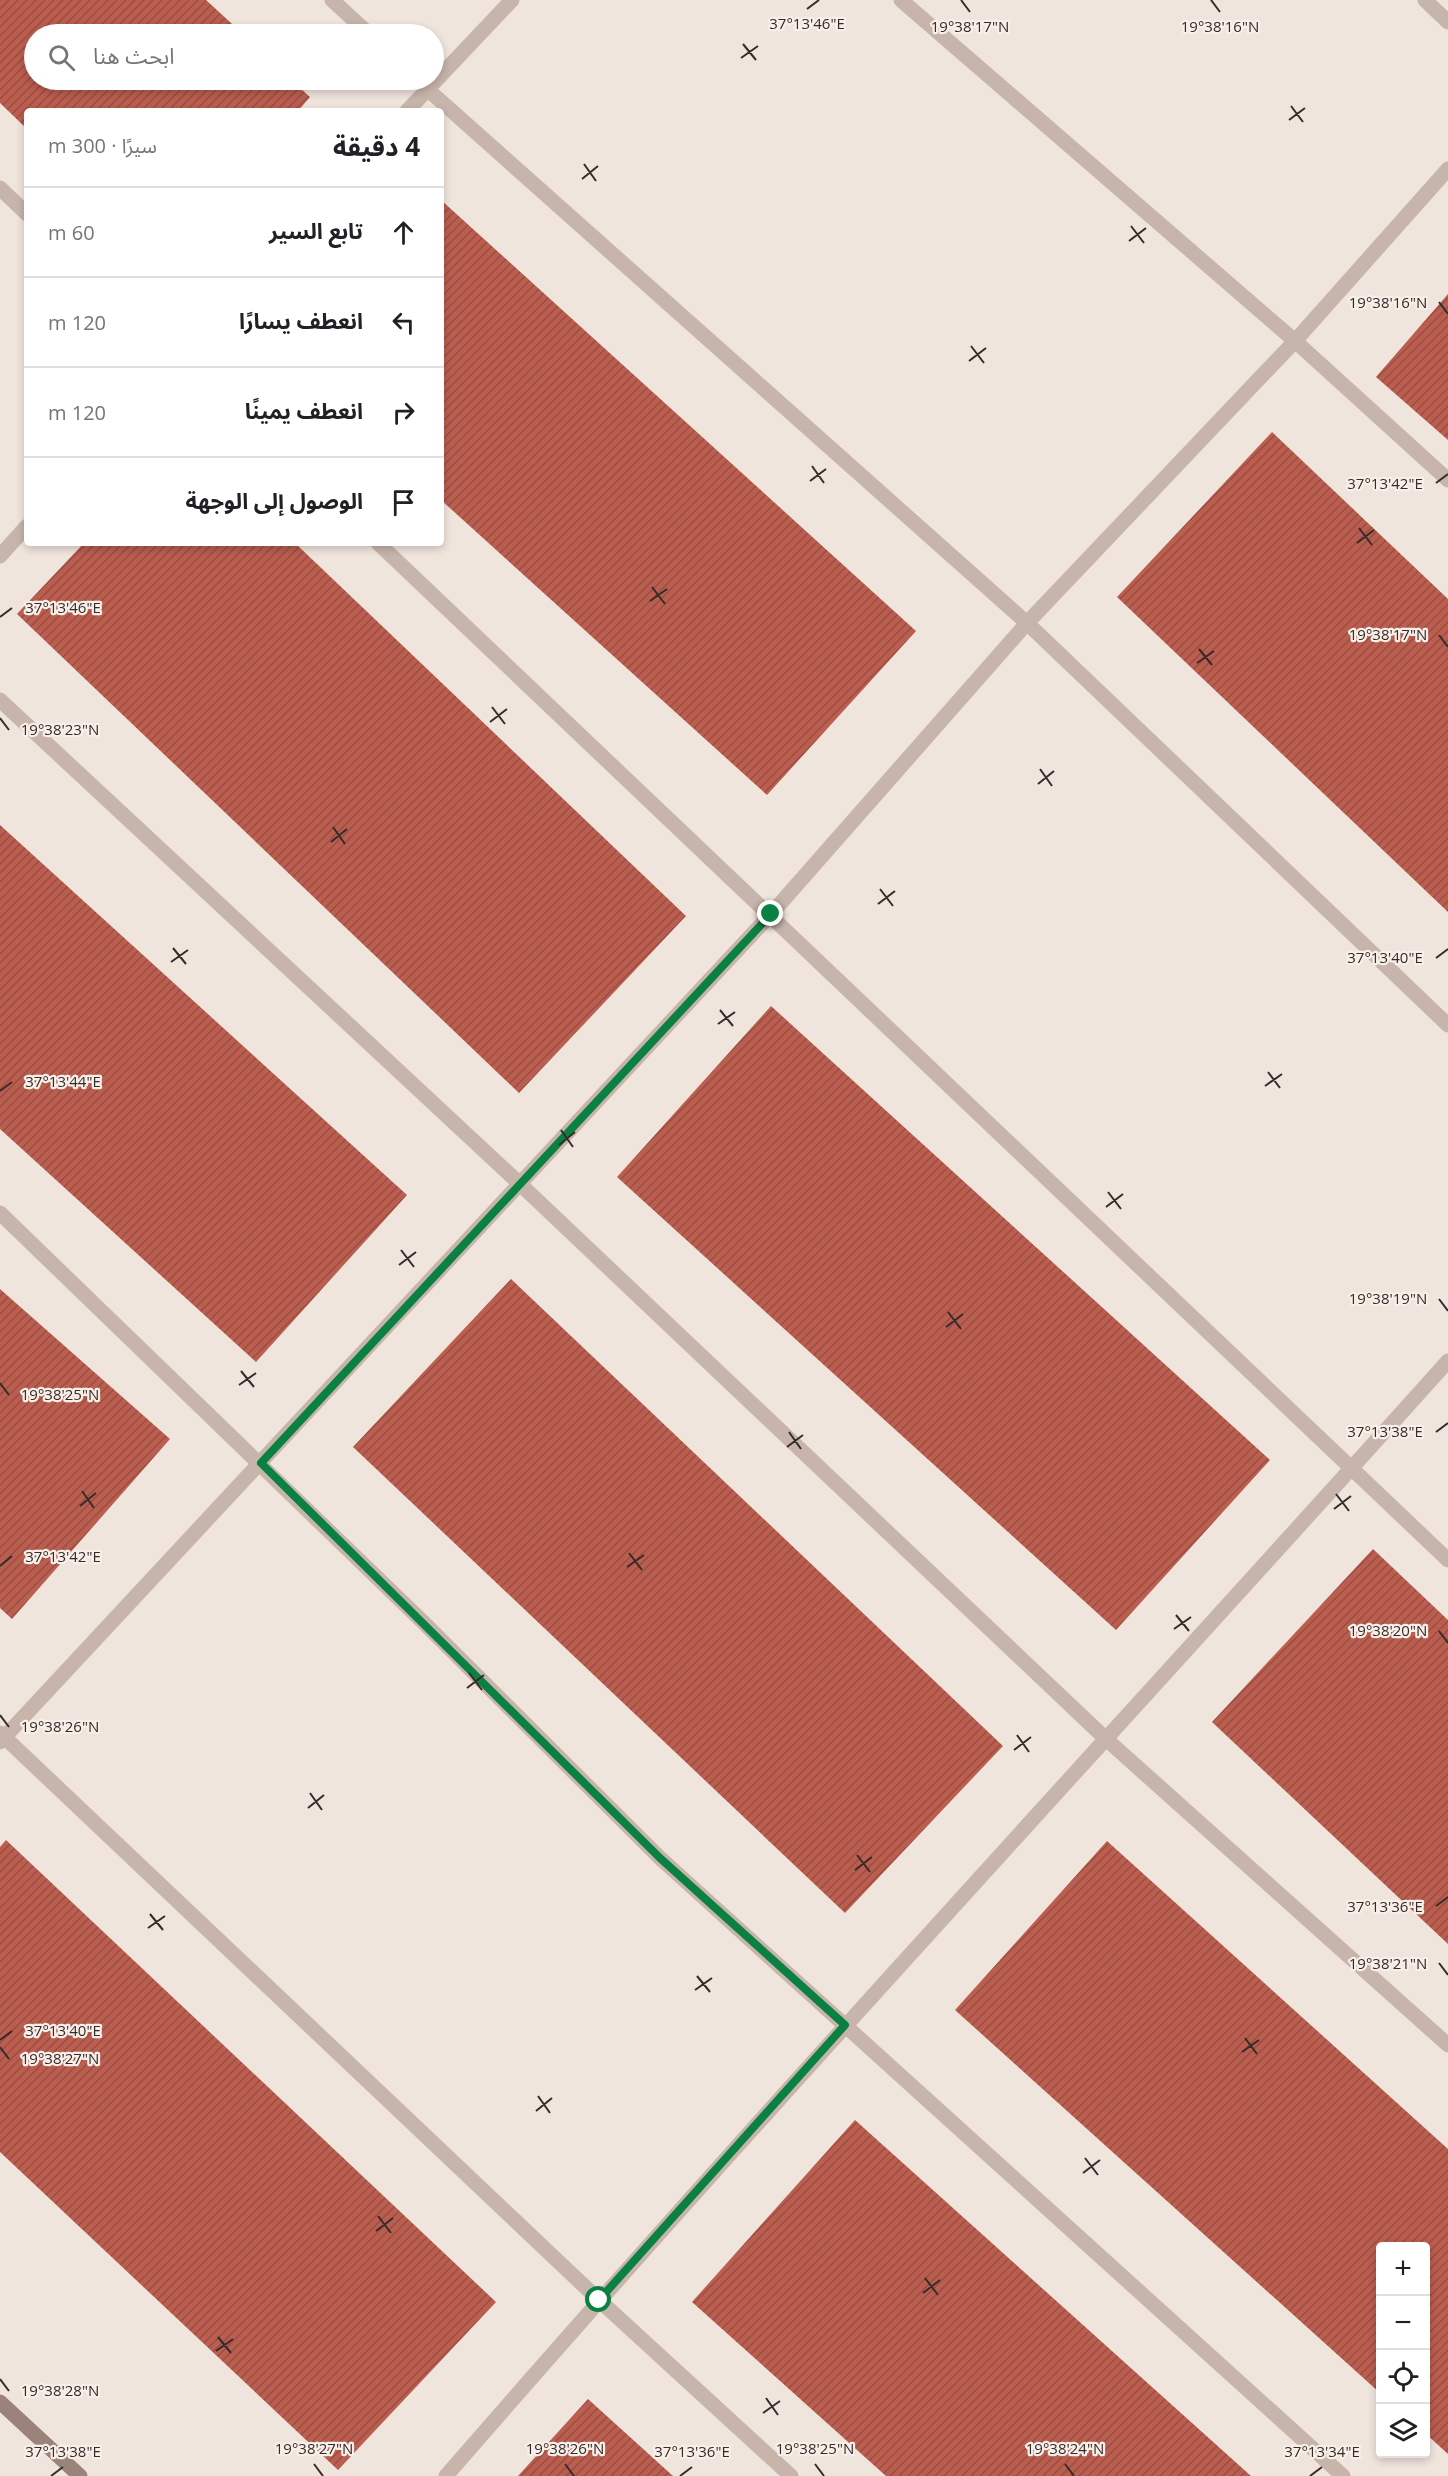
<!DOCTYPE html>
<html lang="ar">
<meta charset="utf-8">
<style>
:root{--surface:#fff;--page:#f2f2f2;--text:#202124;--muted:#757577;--line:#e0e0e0}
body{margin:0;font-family:"Open Sans","Noto Sans Arabic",sans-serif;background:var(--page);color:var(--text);direction:rtl}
.controls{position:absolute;right:18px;bottom:18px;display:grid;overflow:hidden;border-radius:6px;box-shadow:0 3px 9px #0003}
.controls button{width:54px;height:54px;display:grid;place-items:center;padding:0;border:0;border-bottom:2px solid var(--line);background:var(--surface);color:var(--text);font:30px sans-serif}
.stop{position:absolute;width:18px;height:18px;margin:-14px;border:4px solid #0b8043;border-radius:50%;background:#fff}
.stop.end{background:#0b8043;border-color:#fff;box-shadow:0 2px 6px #0008}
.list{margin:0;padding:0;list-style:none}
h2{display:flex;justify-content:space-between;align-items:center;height:78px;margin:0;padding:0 24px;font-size:26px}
h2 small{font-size:20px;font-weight:400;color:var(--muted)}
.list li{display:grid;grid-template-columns:39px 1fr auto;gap:18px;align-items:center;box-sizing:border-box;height:90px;padding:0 24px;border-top:2px solid var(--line)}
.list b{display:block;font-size:22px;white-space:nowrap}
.list em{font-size:20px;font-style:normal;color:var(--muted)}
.icon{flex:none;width:33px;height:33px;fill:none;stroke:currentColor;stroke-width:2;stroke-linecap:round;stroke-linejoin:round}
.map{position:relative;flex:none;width:1448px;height:2476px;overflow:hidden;direction:ltr}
.search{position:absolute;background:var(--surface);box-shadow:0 3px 9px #0003;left:24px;top:24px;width:420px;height:66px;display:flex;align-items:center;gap:15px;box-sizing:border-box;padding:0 21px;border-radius:33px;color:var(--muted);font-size:22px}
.panel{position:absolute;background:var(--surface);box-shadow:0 3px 9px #0003;left:24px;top:108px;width:420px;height:438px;border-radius:6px;direction:rtl}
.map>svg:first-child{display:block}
</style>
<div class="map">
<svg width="1448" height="2476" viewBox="0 0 1448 2476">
<defs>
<pattern id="building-hatch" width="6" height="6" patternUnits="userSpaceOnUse" patternTransform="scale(1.5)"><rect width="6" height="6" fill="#bb5e50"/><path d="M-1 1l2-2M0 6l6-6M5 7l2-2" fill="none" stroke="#994e42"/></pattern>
</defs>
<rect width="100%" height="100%" fill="#f0e5dd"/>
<path fill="url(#building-hatch)" d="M0 0H206L243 34H34V80H291L310 97 298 111H27V129L0 103Z
M441 200 916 631 767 795 441 500Z
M1448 294V440L1376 377Z
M1272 432 1448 599V912L1117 597Z
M84 543H295L686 916 519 1093 17 614Z
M0 825 407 1195 256 1362 0 1129Z
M771 1006 1270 1460 1116 1630 617 1177Z
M511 1279 1003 1746 845 1913 353 1447Z
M0 1289 170 1439 12 1619 0 1608Z
M1373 1549 1448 1620V1944L1212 1722Z
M6 1840 496 2302 338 2470 0 2152V1847Z
M1107 1841 1448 2149V2454L1426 2434V2246H1380V2393L955 2010Z
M855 2120 1251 2476H886L692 2302Z
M588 2399 673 2476H518Z"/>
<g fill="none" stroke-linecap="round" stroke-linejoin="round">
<path stroke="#c7b4aa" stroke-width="15" d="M332 0 369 34
M901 0 1295 341 1448 480
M1425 0 1448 22
M417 80 1027 623 1448 1025
M407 111 512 0
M0 188 27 214
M378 543 1448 1560
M0 556 27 526
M0 700 520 1184 1106 1739 1448 2045
M0 1213 424 1623 660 1858 1343 2476
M0 1733 599 2300 791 2476
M0 1742 771 914 1027 623 1295 341 1448 169
M446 2476C773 2099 1114 1733 1448 1361"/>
<path stroke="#9a837b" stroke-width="15" d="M0 2402 80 2476"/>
</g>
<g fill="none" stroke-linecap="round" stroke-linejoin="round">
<path stroke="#0b8043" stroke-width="8" d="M599 2300 845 2025 660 1858 261 1463 771 914"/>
</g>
<path fill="none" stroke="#352b29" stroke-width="2" d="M961 0 970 12M1211 0 1220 12M807 9 819 0M743 44 756 60M741 58 758 46M1291 106 1303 122M1289 120 1305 108M584 164 596 181M582 179 598 166M1131 226 1144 243M1129 241 1146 228M1439 302 1448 314M971 346 984 363M969 361 986 348M812 466 824 483M810 481 826 469M1436 483 1448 474M1359 528 1372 545M1357 543 1374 530M652 587 665 604M650 601 667 589M0 617 12 608M1439 635 1448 647M1199 649 1212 665M1197 663 1214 651M492 707 505 724M0 718 9 730M490 722 507 709M1040 769 1052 786M1038 784 1054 771M333 827 345 844M331 842 347 829M880 889 893 906M878 904 895 891M173 948 186 964M1436 958 1448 949M171 962 188 950M720 1010 733 1026M718 1024 735 1012M1268 1072 1280 1088M1265 1086 1282 1074M0 1091 12 1082M561 1130 573 1147M559 1145 575 1132M1108 1192 1121 1209M1106 1207 1123 1194M401 1250 414 1267M399 1265 416 1252M1439 1299 1448 1311M948 1312 961 1329M946 1327 963 1314M241 1371 254 1387M0 1383 9 1395M239 1385 256 1373M789 1432 801 1449M1436 1432 1448 1423M787 1447 803 1435M82 1491 94 1508M1336 1494 1349 1511M80 1506 96 1493M1334 1509 1351 1496M629 1553 642 1570M0 1566 12 1556M627 1567 644 1555M1176 1615 1189 1631M1174 1629 1191 1617M1439 1631 1448 1643M469 1673 482 1690M467 1688 484 1675M0 1715 9 1727M1017 1735 1029 1752M1014 1750 1031 1737M310 1793 322 1810M308 1808 324 1795M857 1855 870 1872M855 1870 872 1857M1436 1906 1448 1897M150 1914 163 1930M148 1928 165 1916M1439 1963 1448 1975M697 1976 710 1992M695 1990 712 1978M1245 2038 1257 2054M0 2040 12 2031M0 2047 9 2059M1242 2052 1259 2040M538 2096 550 2113M536 2111 552 2098M1085 2158 1098 2175M1083 2173 1100 2160M378 2216 391 2233M376 2231 393 2218M925 2278 938 2295M923 2293 940 2280M218 2337 231 2353M216 2351 233 2339M0 2379 9 2391M766 2398 778 2415M763 2413 780 2401M314 2464 323 2476M565 2464 574 2476M815 2464 824 2476M1065 2464 1074 2476M51 2476 63 2467M680 2476 692 2467M1310 2476 1322 2467"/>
<g font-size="15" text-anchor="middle" fill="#352b29" stroke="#f8efe9" stroke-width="4.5" stroke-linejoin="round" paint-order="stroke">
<text x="807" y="29">37°13'46"E</text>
<text x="970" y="32">19°38'17"N</text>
<text x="1220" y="32">19°38'16"N</text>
<text x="1388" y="308">19°38'16"N</text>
<text x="1385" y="489">37°13'42"E</text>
<text x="63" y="613">37°13'46"E</text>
<text x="1388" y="640">19°38'17"N</text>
<text x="60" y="735">19°38'23"N</text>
<text x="1385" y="963">37°13'40"E</text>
<text x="63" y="1087">37°13'44"E</text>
<text x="1388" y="1304">19°38'19"N</text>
<text x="60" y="1400">19°38'25"N</text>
<text x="1385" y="1437">37°13'38"E</text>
<text x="63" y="1562">37°13'42"E</text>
<text x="1388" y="1636">19°38'20"N</text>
<text x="60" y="1732">19°38'26"N</text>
<text x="1385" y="1912">37°13'36"E</text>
<text x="1388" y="1969">19°38'21"N</text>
<text x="63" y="2036">37°13'40"E</text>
<text x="60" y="2064">19°38'27"N</text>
<text x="60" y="2396">19°38'28"N</text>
<text x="314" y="2454">19°38'27"N</text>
<text x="565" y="2454">19°38'26"N</text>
<text x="815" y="2454">19°38'25"N</text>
<text x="1065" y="2454">19°38'24"N</text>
<text x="63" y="2457">37°13'38"E</text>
<text x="692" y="2457">37°13'36"E</text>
<text x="1322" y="2457">37°13'34"E</text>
</g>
</svg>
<div class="controls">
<button>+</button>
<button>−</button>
<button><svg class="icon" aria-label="locate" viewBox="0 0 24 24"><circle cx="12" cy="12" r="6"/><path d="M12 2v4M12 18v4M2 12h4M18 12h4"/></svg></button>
<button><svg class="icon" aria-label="layers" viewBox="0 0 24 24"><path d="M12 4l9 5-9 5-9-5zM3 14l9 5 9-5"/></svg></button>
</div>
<div class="stop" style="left:599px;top:2300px"></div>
<div class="stop end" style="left:771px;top:914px"></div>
<div class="search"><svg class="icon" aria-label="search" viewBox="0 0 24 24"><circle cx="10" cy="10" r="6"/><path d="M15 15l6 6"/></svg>ابحث هنا</div>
<section class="panel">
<h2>4 دقيقة<small>سيرًا · 300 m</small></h2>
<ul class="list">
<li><svg class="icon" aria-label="ahead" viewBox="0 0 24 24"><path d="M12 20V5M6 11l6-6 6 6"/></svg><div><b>تابع السير</b></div><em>60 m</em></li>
<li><svg class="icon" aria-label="left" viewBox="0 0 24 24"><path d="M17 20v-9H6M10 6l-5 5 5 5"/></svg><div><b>انعطف يسارًا</b></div><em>120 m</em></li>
<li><svg class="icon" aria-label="right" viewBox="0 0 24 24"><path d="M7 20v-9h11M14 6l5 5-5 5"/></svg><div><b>انعطف يمينًا</b></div><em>120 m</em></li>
<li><svg class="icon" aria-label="arrive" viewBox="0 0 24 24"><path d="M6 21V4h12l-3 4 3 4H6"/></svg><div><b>الوصول إلى الوجهة</b></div></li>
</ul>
</section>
</div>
